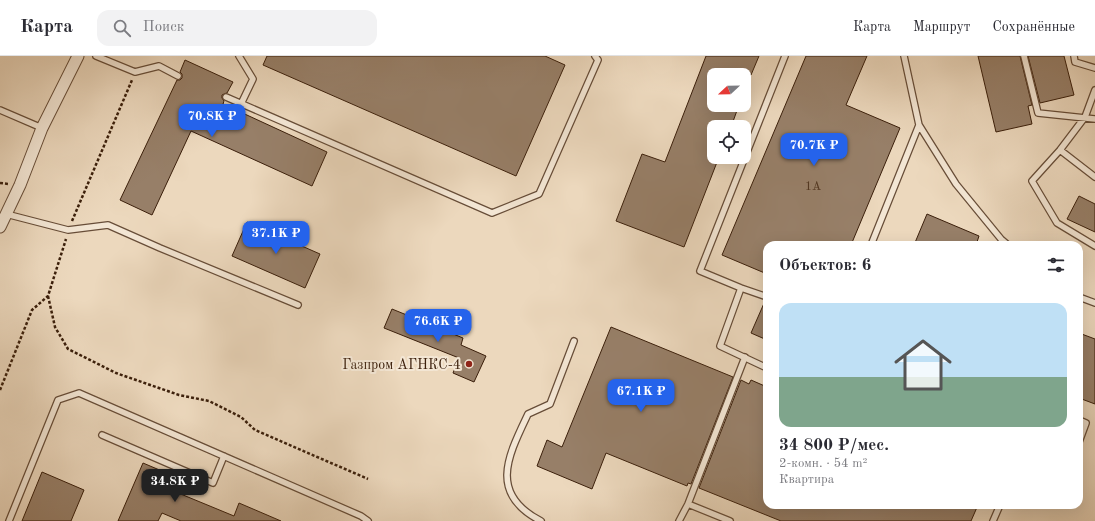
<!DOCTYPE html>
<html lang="ru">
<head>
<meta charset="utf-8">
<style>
	:root { --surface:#fff; --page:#f2f2f3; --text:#2b2b33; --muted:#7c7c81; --line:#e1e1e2; --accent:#2563eb }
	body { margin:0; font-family:"Old Standard TT",serif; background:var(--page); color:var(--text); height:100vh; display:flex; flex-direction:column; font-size:15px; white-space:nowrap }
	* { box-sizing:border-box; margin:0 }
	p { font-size:13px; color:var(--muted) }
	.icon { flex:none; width:22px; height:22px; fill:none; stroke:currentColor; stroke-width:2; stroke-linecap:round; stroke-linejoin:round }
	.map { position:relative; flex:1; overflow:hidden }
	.side { position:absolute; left:763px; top:185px; width:320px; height:268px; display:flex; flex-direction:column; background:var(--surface); border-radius:12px; box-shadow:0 4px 16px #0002 }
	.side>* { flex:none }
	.needle { width:26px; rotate:248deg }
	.buttons { position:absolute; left:707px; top:12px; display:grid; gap:8px }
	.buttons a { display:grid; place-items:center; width:44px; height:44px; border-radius:8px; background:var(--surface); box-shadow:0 4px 16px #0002; font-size:20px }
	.price { position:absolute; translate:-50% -34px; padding:0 9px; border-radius:8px; background:var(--accent); color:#fff; font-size:13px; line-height:26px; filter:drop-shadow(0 1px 2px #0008) }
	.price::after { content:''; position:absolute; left:50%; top:24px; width:12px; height:9px; margin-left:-6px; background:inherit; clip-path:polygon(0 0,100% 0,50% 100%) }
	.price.on { background:#222; color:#fff }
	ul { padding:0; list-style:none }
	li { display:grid; align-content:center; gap:8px; height:212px; padding:0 16px }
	li span { display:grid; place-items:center; height:124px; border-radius:12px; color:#555 }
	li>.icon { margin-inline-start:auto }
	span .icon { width:72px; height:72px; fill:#fffc; stroke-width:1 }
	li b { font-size:17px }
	h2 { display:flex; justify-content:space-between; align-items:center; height:48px; padding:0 16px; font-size:17px }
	header { display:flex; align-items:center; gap:24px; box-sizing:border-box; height:56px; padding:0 20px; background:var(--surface); border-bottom:1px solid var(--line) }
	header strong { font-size:19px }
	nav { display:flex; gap:22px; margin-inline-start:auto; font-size:14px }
	.search { width:280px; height:36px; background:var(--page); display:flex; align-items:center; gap:10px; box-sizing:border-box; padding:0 14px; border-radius:12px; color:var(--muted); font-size:15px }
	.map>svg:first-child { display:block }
	.building { fill:#977f68; stroke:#3b1f0b }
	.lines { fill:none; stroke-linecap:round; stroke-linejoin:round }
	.service-casing { stroke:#674d38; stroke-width:8 }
	.minor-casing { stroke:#674d38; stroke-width:13 }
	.path { stroke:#3b1f0b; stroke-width:2.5; stroke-dasharray:3 2; stroke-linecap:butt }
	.service { stroke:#f3e6d4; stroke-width:5.5 }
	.minor { stroke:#f3e6d4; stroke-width:11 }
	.poi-dot { fill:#8f2418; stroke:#f3e6d4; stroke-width:1.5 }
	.labels { text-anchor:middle; stroke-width:4; stroke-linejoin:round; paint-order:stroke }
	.number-label { font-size:12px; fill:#523722 }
	.poi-label { font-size:14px; fill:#3b1f0b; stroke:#f3e6d4; text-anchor:end }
</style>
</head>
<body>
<header>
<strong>Карта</strong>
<div class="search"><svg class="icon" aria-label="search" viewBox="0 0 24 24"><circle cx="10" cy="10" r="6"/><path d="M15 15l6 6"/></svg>Поиск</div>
<nav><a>Карта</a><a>Маршрут</a><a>Сохранённые</a></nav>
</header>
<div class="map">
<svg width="1095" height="465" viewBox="0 0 1095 465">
	<rect width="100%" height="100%" fill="#ecd8bd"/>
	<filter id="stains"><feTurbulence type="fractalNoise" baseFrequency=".005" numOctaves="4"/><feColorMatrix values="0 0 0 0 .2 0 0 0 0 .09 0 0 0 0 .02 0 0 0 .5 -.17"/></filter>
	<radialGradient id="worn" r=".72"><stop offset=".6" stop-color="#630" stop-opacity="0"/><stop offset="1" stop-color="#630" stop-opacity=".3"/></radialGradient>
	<!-- building -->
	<path class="building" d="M267 0H545L565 9 516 120 263 9Z
		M706 0H759L751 19H714V49H739L731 71H714V101H719L684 191 616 165 642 98 665 106Z
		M806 0H867L846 49 900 72 851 189H767V218L722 199Z
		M978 0H1020L1032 49 1028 50 1032 68 996 76Z
		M1028 0H1064L1074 39 1040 47Z
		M185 4 233 26 227 37 222 39V42L224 45 223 48 327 96 312 130 191 75 152 159 120 144 177 24H180L182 22V18L180 16Z
		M1079 140 1095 148V176L1067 163Z
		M927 158 979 180 976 189H914Z
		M247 166 320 198 305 232 232 200Z
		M765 245H767V284L751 277Z
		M392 253 463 282 461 289 486 300 474 326 453 317 459 302 384 272Z
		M611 271 733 321 691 428 688 427 687 430 606 397 592 433 537 410 547 384 562 391Z
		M1079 277 1095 283V348L1079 342Z
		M741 324 749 328 751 324 767 331V449H978L971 465H781L699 432Z
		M143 407 176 421 171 434 234 460 239 447 281 465H181L162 457 158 465H118Z
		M42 416 84 434 71 465H22Z"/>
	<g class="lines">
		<!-- service casing -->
		<g class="service-casing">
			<path id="service" d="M96 0 135 16 159 10 178 20
				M239 0 253 23 241 48
				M904 0 919 69 956 128 1001 183 1008 189
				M1024 0 1038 57 1095 63
				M1074 0 1075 6 1095 12
				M1095 34 1085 61 1060 94 1032 125 1057 167 1095 190
				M226 41 492 157 539 138 598 4 595 0
				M0 54 42 72
				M1060 94 1095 121
				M6 158 68 174 108 169 160 192 298 249
				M871 189 919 69
				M741 232 720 290 767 312
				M767 241 741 232 700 215 785 0
				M1079 241 1095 247
				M1079 364 1086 367 1079 386
				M102 379 213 427 224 400
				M688 448 730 465
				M9 465 58 344 79 337 361 460 368 465
				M541 465C488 438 508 400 528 358L550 348 574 285
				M679 465 688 448 745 301
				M993 465 1000 449"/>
		</g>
		<!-- minor casing -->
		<g class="minor-casing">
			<path id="minor" d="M0 171 20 129 42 72 78 0"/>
		</g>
		<!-- path -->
		<path class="path" d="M0 127 9 128
			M72 165 132 24
			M48 240 55 271 68 293 116 317 179 339 209 345 241 361 255 374 368 423
			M0 334 32 254 48 240 66 183"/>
		<!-- service -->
		<use href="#service" class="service"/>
		<!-- minor -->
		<use href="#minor" class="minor"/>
	</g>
	<!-- markers -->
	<circle class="poi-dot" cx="469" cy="308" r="4"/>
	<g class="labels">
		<!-- number labels -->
		<g class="number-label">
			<text x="813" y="134">1А</text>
		</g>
		<!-- poi labels -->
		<g class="poi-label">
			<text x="461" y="313">Газпром АГНКС-4</text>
		</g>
	</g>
	<rect width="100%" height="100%" filter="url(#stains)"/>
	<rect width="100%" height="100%" fill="url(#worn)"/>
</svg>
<div class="buttons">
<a><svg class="needle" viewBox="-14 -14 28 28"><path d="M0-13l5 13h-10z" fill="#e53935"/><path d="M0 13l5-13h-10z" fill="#7c7c81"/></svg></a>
<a><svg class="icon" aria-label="locate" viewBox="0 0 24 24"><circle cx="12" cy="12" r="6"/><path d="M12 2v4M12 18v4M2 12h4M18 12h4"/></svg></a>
</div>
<b class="price" style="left:212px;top:82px">70.8K ₽</b>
<b class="price" style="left:814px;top:111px">70.7K ₽</b>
<b class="price" style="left:276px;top:199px">37.1K ₽</b>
<b class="price" style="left:438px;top:287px">76.6K ₽</b>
<b class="price" style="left:641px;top:357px">67.1K ₽</b>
<b class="price on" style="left:175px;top:447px">34.8K ₽</b>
<section class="side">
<h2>Объектов: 6<svg class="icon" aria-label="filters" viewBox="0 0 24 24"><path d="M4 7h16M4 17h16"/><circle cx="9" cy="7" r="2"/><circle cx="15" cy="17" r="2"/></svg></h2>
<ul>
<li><span style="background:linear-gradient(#bfe0f5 60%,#7fa58c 0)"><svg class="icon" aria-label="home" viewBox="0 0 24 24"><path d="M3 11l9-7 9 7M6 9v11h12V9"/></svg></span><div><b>34 800 ₽/мес.</b><p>2-комн. · 54 m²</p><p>Квартира</p></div></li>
</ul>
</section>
</div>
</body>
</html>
